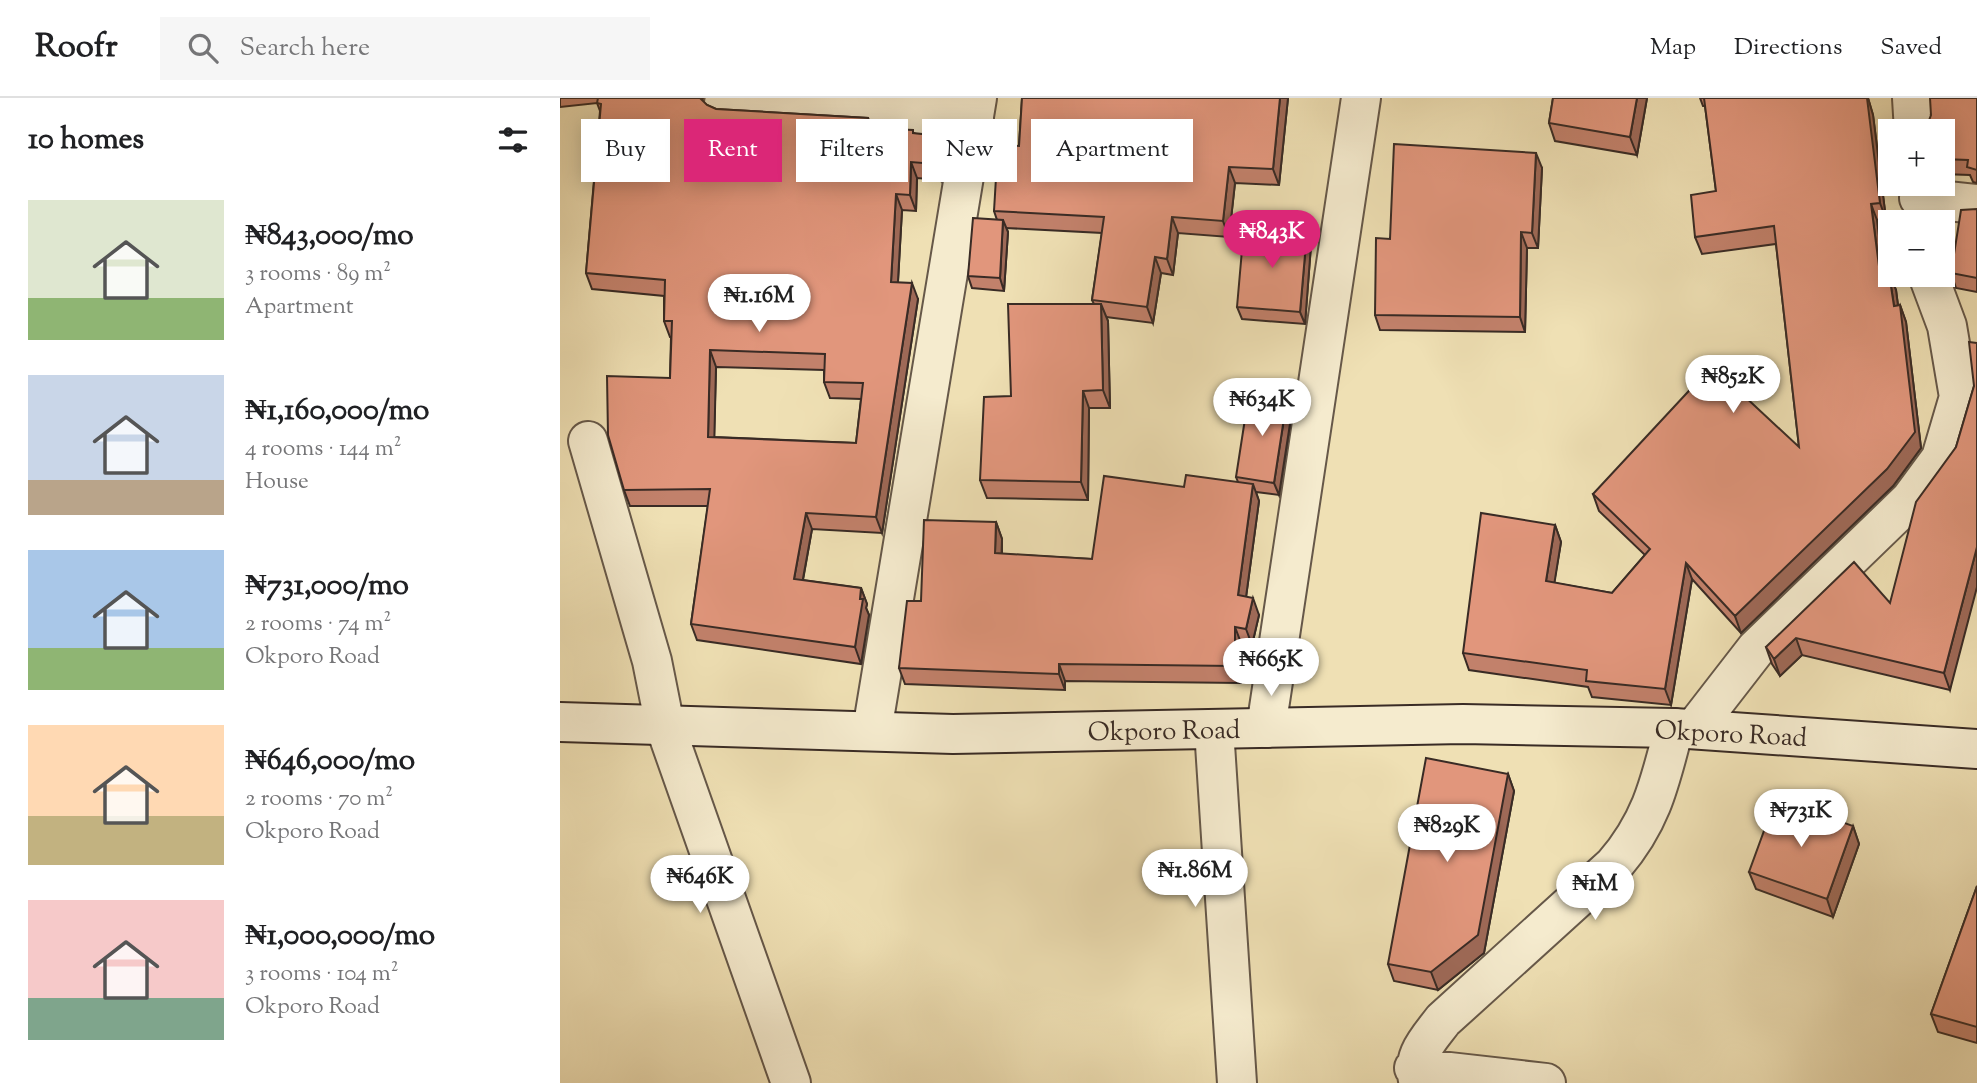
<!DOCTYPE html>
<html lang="en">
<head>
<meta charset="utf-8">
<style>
	:root { --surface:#fff; --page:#f6f6f6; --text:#202124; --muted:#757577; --line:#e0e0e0; --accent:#db2777 }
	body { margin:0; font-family:"Sorts Mill Goudy",serif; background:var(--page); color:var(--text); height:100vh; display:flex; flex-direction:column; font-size:26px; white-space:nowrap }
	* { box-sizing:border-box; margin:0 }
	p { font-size:23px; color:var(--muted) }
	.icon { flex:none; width:38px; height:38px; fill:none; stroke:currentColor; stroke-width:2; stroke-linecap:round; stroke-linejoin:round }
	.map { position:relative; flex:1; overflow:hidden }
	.panel { display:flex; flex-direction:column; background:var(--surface); width:560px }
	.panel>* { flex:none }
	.top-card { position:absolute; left:21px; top:21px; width:665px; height:63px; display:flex; gap:14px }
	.buttons { position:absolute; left:1318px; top:21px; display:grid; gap:14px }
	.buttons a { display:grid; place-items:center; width:77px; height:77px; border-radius:0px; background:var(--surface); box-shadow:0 4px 18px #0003; font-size:35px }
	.price { position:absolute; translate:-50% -60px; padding:0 16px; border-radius:24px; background:#fff; color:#222; font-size:23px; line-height:46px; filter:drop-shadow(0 2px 4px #0008) }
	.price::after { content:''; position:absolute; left:50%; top:42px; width:21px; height:16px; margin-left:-10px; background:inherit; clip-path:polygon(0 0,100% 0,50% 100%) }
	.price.on { background:var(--accent); color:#fff }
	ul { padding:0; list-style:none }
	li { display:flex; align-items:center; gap:21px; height:175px; padding:0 28px }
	li span { display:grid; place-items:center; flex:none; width:196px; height:140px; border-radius:0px; color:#555 }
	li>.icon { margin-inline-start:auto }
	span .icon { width:84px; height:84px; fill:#fffc; stroke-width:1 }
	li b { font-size:30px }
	h2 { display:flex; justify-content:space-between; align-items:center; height:84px; padding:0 28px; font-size:30px }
	.chip { padding:0 24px; border-radius:0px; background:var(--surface); box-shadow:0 4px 18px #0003; font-size:24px; line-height:63px }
	.chip.on { background:var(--accent); color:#fff }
	header { display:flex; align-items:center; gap:42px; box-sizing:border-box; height:98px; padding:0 35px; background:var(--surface); border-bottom:2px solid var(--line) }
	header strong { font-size:33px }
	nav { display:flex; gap:38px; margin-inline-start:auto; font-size:24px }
	.search { width:490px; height:63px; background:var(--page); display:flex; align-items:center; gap:18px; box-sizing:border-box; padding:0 24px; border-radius:0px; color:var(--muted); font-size:26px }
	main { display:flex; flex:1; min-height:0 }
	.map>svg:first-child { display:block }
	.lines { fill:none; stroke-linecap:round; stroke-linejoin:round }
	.street-casing { stroke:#665849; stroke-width:42 }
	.secondary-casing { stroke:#392b25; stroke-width:42 }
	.street { stroke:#f5ebce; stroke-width:38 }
	.secondary { stroke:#f5ebce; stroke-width:38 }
	.wall { fill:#c2816b; stroke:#392b25; stroke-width:2; fill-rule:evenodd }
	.shaded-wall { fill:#9e6957; stroke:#392b25; stroke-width:2 }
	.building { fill:#e1967c; stroke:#392b25; stroke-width:2; fill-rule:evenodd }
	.labels { text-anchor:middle; stroke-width:5; stroke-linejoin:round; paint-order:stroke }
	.street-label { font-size:26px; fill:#392b25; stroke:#f5ebce }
</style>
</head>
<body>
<header>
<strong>Roofr</strong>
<div class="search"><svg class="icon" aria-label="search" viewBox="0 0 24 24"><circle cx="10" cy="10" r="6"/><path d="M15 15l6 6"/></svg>Search here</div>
<nav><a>Map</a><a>Directions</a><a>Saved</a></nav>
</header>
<main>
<section class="panel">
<h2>10 homes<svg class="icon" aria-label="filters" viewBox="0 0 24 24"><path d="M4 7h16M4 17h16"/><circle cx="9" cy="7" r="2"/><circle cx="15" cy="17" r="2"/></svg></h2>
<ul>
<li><span style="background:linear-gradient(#dfe7d0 70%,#8fb573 0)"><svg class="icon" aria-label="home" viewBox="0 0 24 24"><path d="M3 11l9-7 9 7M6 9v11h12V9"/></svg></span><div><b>₦843,000/mo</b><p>3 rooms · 89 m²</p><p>Apartment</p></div></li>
<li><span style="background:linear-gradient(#c9d6e8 75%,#b9a48a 0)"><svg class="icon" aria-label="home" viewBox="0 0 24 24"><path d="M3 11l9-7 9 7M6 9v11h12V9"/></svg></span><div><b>₦1,160,000/mo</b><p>4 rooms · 144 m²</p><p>House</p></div></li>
<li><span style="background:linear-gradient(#a9c7e8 70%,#8fb573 0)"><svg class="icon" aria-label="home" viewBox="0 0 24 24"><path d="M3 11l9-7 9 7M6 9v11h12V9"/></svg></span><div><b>₦731,000/mo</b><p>2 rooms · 74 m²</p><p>Okporo Road</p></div></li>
<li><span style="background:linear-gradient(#ffd9b3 65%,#c2b280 0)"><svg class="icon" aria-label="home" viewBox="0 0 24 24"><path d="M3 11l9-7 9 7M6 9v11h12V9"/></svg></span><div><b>₦646,000/mo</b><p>2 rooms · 70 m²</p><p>Okporo Road</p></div></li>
<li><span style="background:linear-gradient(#f6c9c9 70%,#7fa58c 0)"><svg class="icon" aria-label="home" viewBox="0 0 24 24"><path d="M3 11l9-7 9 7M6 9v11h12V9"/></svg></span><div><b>₦1,000,000/mo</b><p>3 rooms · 104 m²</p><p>Okporo Road</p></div></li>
</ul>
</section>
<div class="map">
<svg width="1417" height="985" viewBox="0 0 1417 985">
	<rect width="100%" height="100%" fill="#efe0b4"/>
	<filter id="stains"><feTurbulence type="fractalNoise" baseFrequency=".00286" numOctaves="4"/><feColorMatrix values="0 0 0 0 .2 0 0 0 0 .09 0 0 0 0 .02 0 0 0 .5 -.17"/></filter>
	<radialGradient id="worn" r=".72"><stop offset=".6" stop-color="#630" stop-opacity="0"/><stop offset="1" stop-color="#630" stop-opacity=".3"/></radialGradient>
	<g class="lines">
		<!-- street casing -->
		<g class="street-casing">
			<path id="street" d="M1352 0 1354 33
				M164 5 414 20
				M1359 100 1417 106
				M28 343 92 563 105 628 231 985
				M706 630 801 0
				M654 631 677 985
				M1134 631 1196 551 1350 402 1381 360 1399 299 1387 228 1368 177
				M312 633 417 0
				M854 970 986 985
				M859 985C850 959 868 942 883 922L1054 767C1092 723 1100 684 1114 630"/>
		</g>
		<!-- secondary casing -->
		<g class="secondary-casing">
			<path id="secondary" d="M0 624 393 636 903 626 1114 630 1417 651"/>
		</g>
		<!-- street -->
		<use href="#street" class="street"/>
		<!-- secondary -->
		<use href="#secondary" class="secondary"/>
	</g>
	<!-- wall -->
	<path class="wall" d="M0 0H143L142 3 147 7 156 11 308 20 312 31 354 35 386 54 381 82 357 80 356 113 342 112 338 184 358 201 322 435 252 431 243 482 301 490 307 506 306 510 309 517 301 566 137 542 131 526 148 408H70L64 392 110 280 111 239H110L104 223V198L32 191 26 175 40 13 37 5 0 9ZM156 269 264 272V284L270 300 301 301 296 345 154 339Z
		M462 0H728L719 87 675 85 669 139 618 135 613 177 601 175 593 225 546 219 548 223 550 310H529L528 402 427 400 420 382 451 298 534 206 532 202 542 135 446 130 448 134 444 193 412 190 408 178 437 122 434 113 459 48Z
		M993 0H1087L1077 57 995 43 989 25Z
		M1140 0H1308L1313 17 1326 121 1317 122 1324 176 1329 175 1336 192 1338 207H1340L1346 224 1361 350 1333 388 1181 535 1132 481 1111 607 1032 599 1028 589 909 572 903 555 995 427 1001 444 994 485 1052 495 1085 457 1039 413 1033 396 1239 349 1216 146 1142 156 1135 139 1156 93 1145 8H1143Z
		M1417 0V85L1413 84 1410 77 1382 76V33L1371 17Z
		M982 70 978 150H967L965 234 820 232 815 217 830 141Z
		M1417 111V194L1396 190 1391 175Z
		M747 134 751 147 745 226 682 221 677 209Z
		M1414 288 1390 592 1242 557 1220 578 1212 566 1206 549 1330 505 1396 349Z
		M727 301 732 313 719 397 696 394 699 403 686 499 699 517 692 547 681 545V585L505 583V592L345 586 339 570 361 503 436 424 442 441V456L532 461 624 389 678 384 676 379Z
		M948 676 954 693 924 855 878 892 834 883 828 866Z
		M1293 728 1299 746 1273 819 1196 791 1189 774Z
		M1417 788V945L1378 934 1371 916Z"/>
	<!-- shaded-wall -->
	<path class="shaded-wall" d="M720 0H728L719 87 713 71Z
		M1077 0H1087L1077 57 1070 39Z
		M1303 0H1308L1313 17 1326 121 1320 105Z
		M308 20 314 36 307 30Z
		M380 38 386 54 381 82 375 66Z
		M976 55 982 70 978 150 972 135Z
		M351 64 357 80 356 113 350 97Z
		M669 69 675 85 669 139 663 123Z
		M336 96 342 112 337 200 331 184Z
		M1311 106 1317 122 1326 193 1320 176Z
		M612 119 618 135 613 177 607 161Z
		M443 122 448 134 444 193 440 180Z
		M747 134 751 147 745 226 740 214Z
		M961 134 967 150 965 234 960 219Z
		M595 159 601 175 593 225 587 209Z
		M1329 175 1336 192 1340 224 1334 208Z
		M352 185 358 201 322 435 316 419Z
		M541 206 548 223 550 310 543 292Z
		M1340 207 1346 224 1361 350 1333 388 1181 535 1175 518Z
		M150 252 156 269 154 355 148 339Z
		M523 293 529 310 528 402 521 384Z
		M727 301 732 313 719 397 714 385Z
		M693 386 699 403 684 514 678 497Z
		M246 415 252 431 240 497 234 481Z
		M436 424 442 441 441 472 435 455Z
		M995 427 1001 444 992 500 986 483Z
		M1417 449V489L1390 592 1384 575Z
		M1126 465 1132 481 1111 607 1105 591Z
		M301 490 307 506 306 510 309 517 301 566 295 549Z
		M693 500 699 517 692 547 686 531Z
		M675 529 681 545V585L675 568Z
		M1236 540 1242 557 1220 578 1214 561Z
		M499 566 505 583V592L499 576Z
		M948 676 954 693 924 855 878 892 871 874Z
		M1293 728 1299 746 1273 819 1267 801Z"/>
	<!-- building -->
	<path class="building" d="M38 0H140L147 7 156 11 308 20 307 30 353 32V35L380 38 375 66 351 64 350 97 336 96 331 184 352 185 316 419 246 415 234 481 301 490 300 501H303L295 549 131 526 150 391 64 392 48 337 47 278 110 280 112 223H104L105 182 26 175 41 6 37 5ZM150 252 265 256 264 284 303 285 296 345 148 339Z
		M462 0H720L713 71 669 69 663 123 612 119 607 161 595 159 587 209 532 202 544 119 434 113 438 46 459 48Z
		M993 0H1077L1070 39 989 25Z
		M1144 0H1307L1320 105 1311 106 1320 176 1329 175 1334 208 1340 207 1355 334 1327 371 1175 518 1126 465 1105 591 1026 583 1027 572 903 555 921 415 995 427 986 483 1052 495 1090 451 1033 396 1152 268 1239 349 1214 128 1135 139 1131 97 1156 93Z
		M1370 0H1417V72L1407 69 1408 62 1382 61V33H1365L1371 17Z
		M834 46 976 55 972 135 961 134 960 219 815 217 816 140 830 141Z
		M1417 111V180L1391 175 1401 112Z
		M413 120 443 122 440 180 408 178Z
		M684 129 747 134 740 214 677 209Z
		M448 206H541L543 292 523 293 521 384 420 382 424 299 451 298Z
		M1409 244 1417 245V449L1384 575 1236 540 1214 561 1206 549 1294 464 1330 505 1356 404 1396 349 1414 288Z
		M689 295 727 301 714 385 676 379Z
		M626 377 693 386 678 497 693 500 686 531 675 529V568L499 566V576L339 570 347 503H361L364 422 436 424 435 455 532 461 544 378 624 389Z
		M866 660 948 676 918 837 871 874 828 866Z
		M1216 700 1293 728 1267 801 1189 774Z
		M1417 788V929L1371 916Z"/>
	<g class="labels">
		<!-- street labels -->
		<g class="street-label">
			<text transform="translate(604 632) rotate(-1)" y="9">Okporo Road</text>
			<text transform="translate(1171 635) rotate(3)" y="9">Okporo Road</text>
		</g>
	</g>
	<rect width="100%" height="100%" filter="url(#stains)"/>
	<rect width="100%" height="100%" fill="url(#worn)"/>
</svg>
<div class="buttons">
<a>+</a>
<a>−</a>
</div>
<b class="price on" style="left:712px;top:172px">₦843K</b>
<b class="price" style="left:199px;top:236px">₦1.16M</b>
<b class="price" style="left:1173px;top:317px">₦852K</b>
<b class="price" style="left:702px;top:340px">₦634K</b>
<b class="price" style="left:711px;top:600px">₦665K</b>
<b class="price" style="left:1241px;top:751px">₦731K</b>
<b class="price" style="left:887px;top:766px">₦829K</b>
<b class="price" style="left:635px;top:811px">₦1.86M</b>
<b class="price" style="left:140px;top:817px">₦646K</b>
<b class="price" style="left:1035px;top:824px">₦1M</b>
<div class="top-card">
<a class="chip">Buy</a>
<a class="chip on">Rent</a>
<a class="chip">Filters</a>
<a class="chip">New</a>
<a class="chip">Apartment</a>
</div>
</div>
</main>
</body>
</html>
